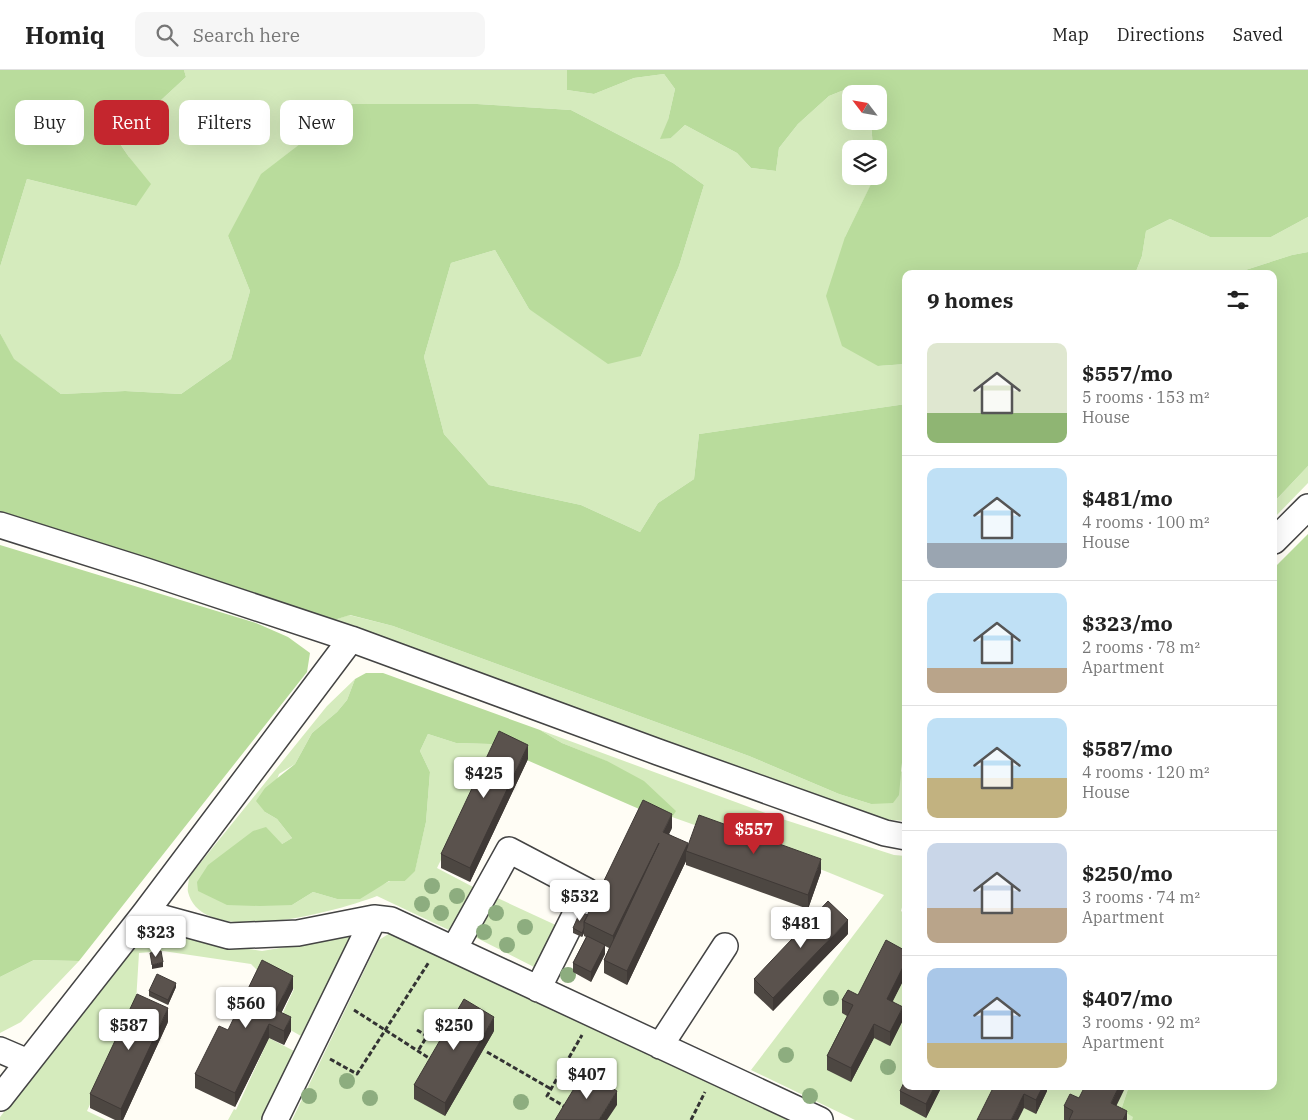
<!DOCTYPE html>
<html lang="en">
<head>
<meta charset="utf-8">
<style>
	:root { --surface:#fff; --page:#f6f6f6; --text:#222; --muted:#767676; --line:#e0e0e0; --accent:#c4262e }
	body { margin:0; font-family:"IBM Plex Serif",serif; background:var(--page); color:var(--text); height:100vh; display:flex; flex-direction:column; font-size:19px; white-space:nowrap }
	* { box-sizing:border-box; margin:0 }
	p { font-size:16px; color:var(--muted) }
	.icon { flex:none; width:28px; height:28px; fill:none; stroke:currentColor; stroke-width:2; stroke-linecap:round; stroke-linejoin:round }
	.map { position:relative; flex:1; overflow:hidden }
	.panel { position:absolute; left:902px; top:200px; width:375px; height:820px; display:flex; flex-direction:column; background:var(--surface); border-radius:10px; box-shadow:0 5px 20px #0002 }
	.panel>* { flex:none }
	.hud { position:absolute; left:15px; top:30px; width:475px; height:45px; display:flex; gap:10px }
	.needle { width:32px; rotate:301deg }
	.controls { position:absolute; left:842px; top:15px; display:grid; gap:10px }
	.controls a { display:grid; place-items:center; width:45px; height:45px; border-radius:10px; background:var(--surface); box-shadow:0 5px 20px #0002; font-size:25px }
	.price { position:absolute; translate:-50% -42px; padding:0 11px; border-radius:5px; background:#fff; color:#222; font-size:16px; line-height:32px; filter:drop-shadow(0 1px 2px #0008) }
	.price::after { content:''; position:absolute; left:50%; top:30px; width:15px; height:11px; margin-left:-8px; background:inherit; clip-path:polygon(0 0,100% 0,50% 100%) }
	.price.active { background:var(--accent); color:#fff }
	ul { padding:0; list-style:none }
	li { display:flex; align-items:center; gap:15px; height:125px; padding:0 25px }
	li+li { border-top:1px solid var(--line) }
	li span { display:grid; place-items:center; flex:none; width:140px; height:100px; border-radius:10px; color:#555 }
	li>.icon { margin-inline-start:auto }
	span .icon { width:60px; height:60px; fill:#fffc; stroke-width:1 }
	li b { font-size:21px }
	h2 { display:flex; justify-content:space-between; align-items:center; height:60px; padding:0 25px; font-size:21px }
	.chip { padding:0 18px; border-radius:10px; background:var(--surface); box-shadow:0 5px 20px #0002; font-size:18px; line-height:45px }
	.chip.active { background:var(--accent); color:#fff }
	header { display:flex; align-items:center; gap:30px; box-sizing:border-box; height:70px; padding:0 25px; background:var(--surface); border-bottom:1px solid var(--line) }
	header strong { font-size:24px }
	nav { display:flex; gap:28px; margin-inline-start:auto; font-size:18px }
	.search { width:350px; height:45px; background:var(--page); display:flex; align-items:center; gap:12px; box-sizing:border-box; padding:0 18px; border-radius:10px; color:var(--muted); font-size:19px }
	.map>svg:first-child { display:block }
	.green { fill:#d5ebbd }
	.forest { fill:#b9dc9c }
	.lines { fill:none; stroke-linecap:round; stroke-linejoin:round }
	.minor-casing { stroke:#444; stroke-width:28 }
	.path { stroke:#333; stroke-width:3; stroke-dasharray:5 2.5; stroke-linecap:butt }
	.minor { stroke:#fff; stroke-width:25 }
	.tree { fill:#8dad7f }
	.wall { fill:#4d4742 }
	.shaded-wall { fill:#3f3936 }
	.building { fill:#5a524d; stroke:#3f3936 }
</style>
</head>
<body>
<header>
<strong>Homiq</strong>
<div class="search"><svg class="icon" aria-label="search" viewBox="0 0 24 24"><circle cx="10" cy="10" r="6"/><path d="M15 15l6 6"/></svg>Search here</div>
<nav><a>Map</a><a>Directions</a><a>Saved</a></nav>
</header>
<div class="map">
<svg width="1308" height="1050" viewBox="0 0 1308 1050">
	<rect width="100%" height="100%" fill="#fffdf5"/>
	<!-- green -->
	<path class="green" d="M184 0H567V20L594 24 634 8 664 4 675 19 668 50 671 68 685 55 737 83 751 98 776 101 779 78 798 54 829 26 849 18 860 24H851V51H871L873 79H851V106H873V111L845 167 878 296 906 294V334L699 364 694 409 658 433 640 462 581 435 489 415 444 364 424 287 451 193 495 180 529 239 641 286 679 196 704 115 673 93 571 40 477 34 228 166 250 221 231 289 181 324 125 321 61 324 13 289 0 263V197L27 109 136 136 129 87 116 68 123 50 159 32 186 7Z
		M1308 147V182L1292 185 1233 204H1135L1142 186 1146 161 1170 149 1210 167H1271Z
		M1308 396V413L1274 448V432Z
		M349 545 393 556 749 686 839 724 871 734 902 701 903 682 906 676V751L865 748 331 551Z
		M355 609 347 630 337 642 312 663 295 694 279 704 265 742 277 749 292 768 282 774 227 835H292L313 822 337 829 375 818 390 811H405L415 800 426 752 430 702 420 681 428 664 456 673 490 674 496 677 437 798 475 818 451 861 377 826C341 840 202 880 188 822 187 818 189 812 189 807L327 636Z
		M540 660 779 748 894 785 906 786V822L901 841 906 845V1016H1129L1121 1040 1134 1047 1132 1050H855L751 1000 884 825 825 801 672 747 675 741 606 691 562 673Z
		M491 825 560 857 538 899 469 864Z
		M150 859H172L208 873 262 881 351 866 301 966 278 953 294 919 259 902 251 894 163 881 139 883 136 932 87 1041 106 1050H0V1047L141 865Z
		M390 863 788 1050H292L379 870Z
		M34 890 79 891 21 952 0 963V907Z
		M269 968 294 981 262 1050H228L234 1039 236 1040Z"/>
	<!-- forest -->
	<path class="forest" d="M0 0H184L186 7 159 32 124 50 116 68 129 87 151 114 136 136 27 109 0 197Z
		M567 0H1308V147L1271 167H1210L1170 149 1146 161 1142 186 1135 204H906V294L878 296 842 276 826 226 845 167 872 112 873 106H879V79H873L871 51H879V24H860L849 18 829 26 798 54 779 78 776 101 751 98 737 83 685 55 671 68 660 69 668 50 675 19 664 4 634 8 594 24 567 20Z
		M352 34H477L571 40 673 93 704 115 679 196 641 286 608 294 529 239 495 180 451 193 424 287 444 364 489 415 581 435 640 462 658 433 694 409 699 364 906 334V676L903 682 899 725 893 733 871 734 839 724 749 686 393 556 350 545 331 551 0 445V263L14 289 61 324 125 321 181 324 231 289 250 221 228 166 261 104Z
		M1308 182V396L1274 432V204H1233L1292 185Z
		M1308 464V1050H1132L1133 1047 1121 1040 1129 1016H1274V498Z
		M0 475 256 553 288 567 310 583 307 602 79 891 34 890 0 907Z
		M366 603H383L540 660 562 673 607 691 644 711 676 741 669 752 490 674 456 673 428 664 420 681 430 702 426 752 415 801 405 811H389L360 829H337L313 822 292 835 260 836 227 835 198 821 197 812 208 795 253 761 266 757 282 774 292 768 277 749 265 742 256 731 265 718 295 694 312 663 337 642 347 630 355 609Z"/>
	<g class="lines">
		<!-- minor casing -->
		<g class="minor-casing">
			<path id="minor" d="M0 455 146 501 351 569
				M1274 471 1308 437
				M145 843 229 866 298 863 374 848 391 850 820 1050
				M454 879 509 780 587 821 538 919
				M660 976 725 876
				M0 980 28 992
				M0 1028 145 843 351 569 658 682 885 763 906 767
				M275 1050 374 848"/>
		</g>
		<!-- path -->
		<path class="path" d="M354 940 432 990
			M417 960 427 966 418 981
			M487 982 551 1019
			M330 989 357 1004 429 892
			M567 1038 547 1026 582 965
			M691 1050 705 1022"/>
		<!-- minor -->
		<use href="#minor" class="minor"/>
	</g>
	<!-- trees -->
	<g class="tree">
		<circle cx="432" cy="816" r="8"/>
		<circle cx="457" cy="826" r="8"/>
		<circle cx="422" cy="834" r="8"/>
		<circle cx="441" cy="843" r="8"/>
		<circle cx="496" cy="843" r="8"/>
		<circle cx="525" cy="857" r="8"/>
		<circle cx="484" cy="862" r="8"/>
		<circle cx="507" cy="875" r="8"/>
		<circle cx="568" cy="905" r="8"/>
		<circle cx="831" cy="928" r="8"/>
		<circle cx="786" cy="985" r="8"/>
		<circle cx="888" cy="997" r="8"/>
		<circle cx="347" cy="1011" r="8"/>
		<circle cx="309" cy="1026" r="8"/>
		<circle cx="810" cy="1026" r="8"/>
		<circle cx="370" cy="1028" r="8"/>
		<circle cx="521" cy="1032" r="8"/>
	</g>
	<!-- wall -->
	<path class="wall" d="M528 689 470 812 441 798V784Z
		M672 758 669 764 688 776 821 802 808 839 686 795V791L627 915 604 903V890L609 878 605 876V884L591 912 573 902V893L586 867 584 866V863L582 867 573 863V858L588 845Z
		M848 864 773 941 754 923V909Z
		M906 881V905L893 931 903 950 890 976 874 968 851 1012 827 1000V986L847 946 842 943V930L858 925Z
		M176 917 168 935 149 926V921Z
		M293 919 281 943 291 961 284 975 269 968 235 1037 195 1018V1004L228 960Z
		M168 952 123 1050H115L90 1038V1024Z
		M494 961 445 1046 414 1029V1015Z
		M942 1016 926 1048 900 1034V1021Z
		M989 1016H1047V1021L1036 1044 1024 1038Z
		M1064 1036H1116L1127 1050H1064Z"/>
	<!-- shaded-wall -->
	<path class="shaded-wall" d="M528 675V689L470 812V798Z
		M672 744V758L663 776V762Z
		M659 773 613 880V866Z
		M688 773V782L686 781V791L627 915V901Z
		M821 789V802L808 839V825Z
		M848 850V864L773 941V928Z
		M584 858V863L582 867V863Z
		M605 875V884L591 912V902Z
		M906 891V905L887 942V929Z
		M163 892V897L152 899V895Z
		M293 906V919L276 954V940Z
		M176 913V917L168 935V930Z
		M903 937V950L890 976V962Z
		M168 938V952L123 1050H121V1039Z
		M291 947V961L284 975V961Z
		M494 947V961L445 1046V1033Z
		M269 954V968L235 1037V1023Z
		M874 954V968L851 1012V998Z
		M935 1016H942L926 1048V1034Z
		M1043 1016H1047V1021L1036 1044V1030Z
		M1119 1016H1126L1111 1047V1033Z
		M617 1021V1035L607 1050H599Z
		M1024 1024V1038L1018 1050H1011Z
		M1127 1041V1050H1123Z"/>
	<!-- building -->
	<path class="building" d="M499 661 528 675 470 798 441 784Z
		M643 730 672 744 663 762 688 773 627 901 604 890 659 773 613 866 584 852Z
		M699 745 821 789 808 825 686 781Z
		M828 831 848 850 773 928 754 909Z
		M580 842 588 845 584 852V858L582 863 573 858Z
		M587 866 605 875 591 902 573 893Z
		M886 870 906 881V891L887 929 903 937 890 962 874 954 851 998 827 986 853 935 842 930 848 920 858 925Z
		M161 881 163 892 152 895 150 883Z
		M262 890 293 906 276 940 291 947 284 961 269 954 235 1023 195 1004 219 956 228 960Z
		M157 904 176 913 168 930 149 921Z
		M137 924 168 938 121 1039 90 1024Z
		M464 929 494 947 445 1033 414 1015Z
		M584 1002 617 1021 599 1050H555Z
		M906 1008V1016H935L926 1034 900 1021Z
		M994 1016H1043L1036 1030 1024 1024 1011 1050H977Z
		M1085 1016H1119L1111 1033 1127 1041 1123 1050H1069L1073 1041 1064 1036 1070 1024 1079 1028Z"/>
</svg>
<div class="controls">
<a><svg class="needle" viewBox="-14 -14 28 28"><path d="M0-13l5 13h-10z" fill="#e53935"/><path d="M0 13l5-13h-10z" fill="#767676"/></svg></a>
<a><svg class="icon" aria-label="layers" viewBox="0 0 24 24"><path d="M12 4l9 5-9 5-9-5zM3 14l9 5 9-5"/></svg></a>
</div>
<b class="price" style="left:484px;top:729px">$425</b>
<b class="price active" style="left:754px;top:785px">$557</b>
<b class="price" style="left:580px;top:852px">$532</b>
<b class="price" style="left:801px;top:879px">$481</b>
<b class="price" style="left:156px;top:888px">$323</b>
<b class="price" style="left:246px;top:959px">$560</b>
<b class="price" style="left:129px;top:981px">$587</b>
<b class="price" style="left:454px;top:981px">$250</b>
<b class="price" style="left:587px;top:1030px">$407</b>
<div class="hud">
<a class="chip">Buy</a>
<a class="chip active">Rent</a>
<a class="chip">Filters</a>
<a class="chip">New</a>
</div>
<section class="panel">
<h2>9 homes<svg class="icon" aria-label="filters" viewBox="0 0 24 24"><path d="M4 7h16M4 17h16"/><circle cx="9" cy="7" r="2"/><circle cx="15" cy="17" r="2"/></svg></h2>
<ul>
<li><span style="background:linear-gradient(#dfe7d0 70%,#8fb573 0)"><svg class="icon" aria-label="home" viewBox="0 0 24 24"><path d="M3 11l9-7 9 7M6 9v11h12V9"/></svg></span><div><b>$557/mo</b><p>5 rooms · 153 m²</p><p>House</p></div></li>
<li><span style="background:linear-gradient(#bfe0f5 75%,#9aa5b1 0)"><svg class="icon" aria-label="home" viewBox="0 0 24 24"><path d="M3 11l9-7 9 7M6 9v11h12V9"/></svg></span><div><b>$481/mo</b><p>4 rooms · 100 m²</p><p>House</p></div></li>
<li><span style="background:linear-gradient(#bfe0f5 75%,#b9a48a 0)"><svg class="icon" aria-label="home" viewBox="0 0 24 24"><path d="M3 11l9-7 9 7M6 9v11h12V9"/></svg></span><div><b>$323/mo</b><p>2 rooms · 78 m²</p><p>Apartment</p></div></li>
<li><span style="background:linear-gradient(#bfe0f5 60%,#c2b280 0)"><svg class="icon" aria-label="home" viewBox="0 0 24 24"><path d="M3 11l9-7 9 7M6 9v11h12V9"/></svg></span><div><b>$587/mo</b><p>4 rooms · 120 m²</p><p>House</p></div></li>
<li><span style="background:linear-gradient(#c9d6e8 65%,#b9a48a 0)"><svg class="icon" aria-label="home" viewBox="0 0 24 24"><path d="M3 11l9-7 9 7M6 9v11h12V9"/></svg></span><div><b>$250/mo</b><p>3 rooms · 74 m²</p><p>Apartment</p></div></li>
<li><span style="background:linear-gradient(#a9c7e8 75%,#c2b280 0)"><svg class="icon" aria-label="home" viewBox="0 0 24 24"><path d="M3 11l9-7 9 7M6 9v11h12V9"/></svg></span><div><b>$407/mo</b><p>3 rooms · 92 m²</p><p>Apartment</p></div></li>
</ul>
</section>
</div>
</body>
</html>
